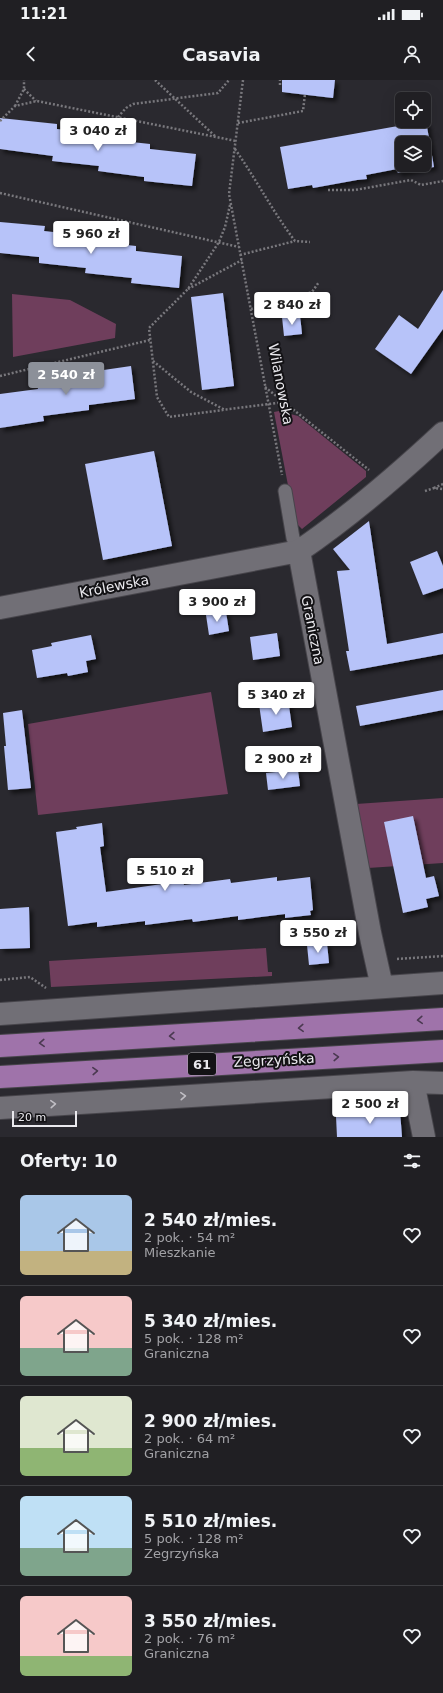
<!DOCTYPE html>
<html lang="pl">
<head>
<meta charset="utf-8">
<style>
	:root { --surface:#201f23; --page:#28272b; --text:#f1f3f6; --muted:#a2a2a6; --line:#3d3d41; --accent:#8c9099 }
	body { margin:0; font-family:"DejaVu Sans",sans-serif; background:var(--page); color:var(--text); height:100vh; display:flex; flex-direction:column; font-size:15px; white-space:nowrap }
	* { box-sizing:border-box; margin:0 }
	p { font-size:13px; color:var(--muted) }
	.icon { flex:none; width:22px; height:22px; fill:none; stroke:currentColor; stroke-width:2; stroke-linecap:round; stroke-linejoin:round }
	.map { position:relative; height:1057px; overflow:hidden }
	.panel { display:flex; flex-direction:column; background:var(--surface); flex:1 }
	.panel>* { flex:none }
	.controls { position:absolute; left:395px; top:12px; display:grid; gap:8px }
	.controls a { display:grid; place-items:center; width:36px; height:36px; border-radius:6px; background:var(--surface); box-shadow:0 4px 16px #0002,0 0 0 1px var(--line); font-size:20px }
	.scale { position:absolute; left:12px; bottom:10px; width:65px; box-sizing:border-box; padding-left:4px; border:2px solid #eae9ee; border-top:0; font-size:11px; line-height:14px; white-space:nowrap; color:#eae9ee; -webkit-text-stroke:3px #131215; paint-order:stroke }
	.price { position:absolute; translate:-50% -34px; padding:0 9px; border-radius:4px; background:#fff; color:#222; font-size:13px; line-height:26px; filter:drop-shadow(0 1px 2px #0008) }
	.price::after { content:''; position:absolute; left:50%; top:24px; width:12px; height:9px; margin-left:-6px; background:inherit; clip-path:polygon(0 0,100% 0,50% 100%) }
	.price.current { background:var(--accent); color:#fff }
	ul { padding:0; list-style:none }
	li { display:flex; align-items:center; gap:12px; height:100px; padding:0 20px }
	li+li { border-top:1px solid var(--line) }
	li span { display:grid; place-items:center; flex:none; width:112px; height:80px; border-radius:6px; color:#555 }
	li>.icon { margin-inline-start:auto }
	span .icon { width:48px; height:48px; fill:#fffc; stroke-width:1 }
	li b { font-size:17px }
	h2 { display:flex; justify-content:space-between; align-items:center; height:48px; padding:0 20px; font-size:17px }
	.status { display:flex; justify-content:space-between; align-items:center; height:28px; padding:0 20px; background:var(--surface); direction:ltr }
	.status svg { height:11px; fill:currentColor }
	header { display:flex; justify-content:space-between; align-items:center; height:52px; padding:0 20px; background:var(--surface); font-size:18px; font-weight:800 }
	.map>svg:first-child { display:block }
	.green { fill:#6f3e5c }
	.building { fill:#b7c3f9; fill-rule:evenodd; filter:url(#shadow) }
	.lines { fill:none; stroke-linecap:round; stroke-linejoin:round }
	.service-casing { stroke:#47454b; stroke-width:15 }
	.minor-casing { stroke:#47454b; stroke-width:24 }
	.primary-casing { stroke:#47454b; stroke-width:24 }
	.path { stroke:#79787d; stroke-width:2.5; stroke-dasharray:2 2; stroke-linecap:butt }
	.service { stroke:#716f76; stroke-width:13 }
	.minor { stroke:#716f76; stroke-width:22 }
	.primary { stroke:#9f73aa; stroke-width:22 }
	.oneway { stroke:#4b3951 }
	.oneway2 { stroke:#c0bec4 }
	.labels { text-anchor:middle; stroke-width:4; stroke-linejoin:round; paint-order:stroke }
	.shield { fill:#131215; stroke:#aaa8ad; stroke-width:1 }
	.shield-label { font-size:13px; font-weight:bold; fill:#eae9ee }
	.street-label { font-size:14px; fill:#eae9ee; stroke:#131215 }
</style>
</head>
<body>
<div class="status"><b>11:21</b><svg viewBox="0 0 49 12"><path d="M0 12V9h3v3zM5 12V6h3v6zM10 12V3h3v9zM15 12V0h3v12zM26 1h20v11H26zM47 4h2v5h-2z"/></svg></div>
<header><svg class="icon" aria-label="back" viewBox="0 0 24 24"><path d="M15 5l-7 7 7 7"/></svg>Casavia<svg class="icon" aria-label="person" viewBox="0 0 24 24"><circle cx="12" cy="8" r="4"/><path d="M4 21q1-7 8-7t8 7"/></svg></header>
<div class="map">
<svg width="443" height="1057" viewBox="0 0 443 1057">
	<defs>
		<filter id="shadow"><feDropShadow dx="3.5" dy="3.5" stdDeviation="2" flood-color="#0009"/></filter>
	</defs>
	<rect width="100%" height="100%" fill="#2a292f"/>
	<!-- green -->
	<path class="green" d="M12 214 70 220 116 244 115 258 13 277Z
		M279 331 298 336 366 391V397L302 449 295 442 274 332Z
		M211 612 228 714 38 735 28 644Z
		M443 718V783L368 788 356 724Z
		M266 868 268 892H272V896L51 907 49 881Z"/>
	<!-- building -->
	<path class="building" d="M282 0H335L333 18 282 12Z
		M0 38 57 44V49L104 54V59L150 64V69L196 74 192 106 144 101V97L98 91 99 86 52 81 53 76 0 69Z
		M426 41 434 87 398 93 397 89 366 95 367 99 357 100 313 108 312 105 288 109 280 67ZM402 63H424V85H402Z
		M0 142 45 146 44 151 90 156V161L136 166V171L182 176 179 208 131 203 132 198 85 193 86 188 39 183V177L0 173Z
		M443 210V249L411 294 375 269 399 235 418 249Z
		M223 213 234 306 202 310 191 217Z
		M300 235 302 254 284 256 282 237Z
		M131 286 135 319 89 325V330L43 336 44 341 0 348V314L38 309 37 304 83 298V293Z
		M154 371 172 466 103 480 85 384Z
		M369 441 387 564 443 553V574L350 591 346 571H349L337 491 350 490 333 469Z
		M437 471 443 486V508L423 515 410 482Z
		M226 532 229 551 209 555 206 535Z
		M277 553 280 576 253 580 250 557Z
		M91 555 96 579 86 581 88 592 68 596 67 593 37 598 32 570 52 566 51 563Z
		M443 610V630L360 646 356 626Z
		M288 619 292 647 263 652 259 624Z
		M22 630 31 708 8 710 4 666H6L3 633Z
		M298 690 300 706 268 710 266 693Z
		M413 736 426 798 434 796 439 816 426 819 428 827 403 833 384 742Z
		M102 743 104 766 100 767 106 812 183 801 184 805 230 799 231 803 277 797V801L310 797 313 830 310 831 311 835 285 838V834L238 840V836L193 842 192 839 145 845V841L97 847V842L68 846 56 752 77 749 76 747Z
		M29 827 30 868 0 869V829Z
		M327 863 329 883 309 885 307 865Z
		M400 1031 402 1057H337L336 1036Z"/>
	<g class="lines">
		<!-- service casing -->
		<g class="service-casing">
			<path id="service" d="M285 411 293 458 299 471"/>
		</g>
		<!-- minor casing -->
		<g class="minor-casing">
			<path id="minor" d="M299 471 370 853 382 907
				M0 528 299 471C349 437 399 394 443 353
				M0 934 443 903
				M413 1002 424 1057
				M0 1028 413 1002 443 1003"/>
		</g>
		<!-- primary casing -->
		<g class="primary-casing">
			<path id="primary" d="M0 966 443 939
				M0 997 443 971"/>
		</g>
		<!-- path -->
		<path class="path" d="M155 0 216 57
			M243 0 229 114 282 395
			M280 5V0
			M24 9 36 21
			M15 26 24 9V0
			M118 37 126 28 133 24 218 13 229 0
			M0 41 15 26 37 21 236 61
			M238 43 303 31 305 14
			M235 69C256 99 273 132 295 161L310 162
			M328 110H355L411 100 421 105 443 101
			M0 113 239 167
			M230 125 225 147 219 162 188 209 149 248 157 317 169 337 284 322
			M240 175 295 161
			M188 209 242 180
			M251 229 312 212 319 202
			M153 281 191 312 225 330
			M0 296 150 260
			M265 307 369 390
			M443 404 434 408 443 409
			M425 411 434 408
			M397 879 443 876
			M0 900 30 897 46 908"/>
		<!-- service -->
		<use href="#service" class="service"/>
		<!-- minor -->
		<use href="#minor" class="minor"/>
		<!-- primary -->
		<use href="#primary" class="primary"/>
	</g>
	<!-- one-way arrows -->
	<defs><path id="oneway-chevron" d="M-2-3.5L2.5 0L-2 3.5" fill="none" stroke-width="1.6" stroke-linecap="round" stroke-linejoin="round"/></defs>
	<g class="oneway">
		<use href="#oneway-chevron" transform="translate(420 940) rotate(176)"/>
		<use href="#oneway-chevron" transform="translate(301 948) rotate(177)"/>
		<use href="#oneway-chevron" transform="translate(172 956) rotate(177)"/>
		<use href="#oneway-chevron" transform="translate(42 963) rotate(177)"/>
		<use href="#oneway-chevron" transform="translate(336 977) rotate(-3)"/>
		<use href="#oneway-chevron" transform="translate(95 991) rotate(-3)"/>
	</g>
	<g class="oneway2">
		<use href="#oneway-chevron" transform="translate(183 1016) rotate(-4)"/>
		<use href="#oneway-chevron" transform="translate(53 1024) rotate(-4)"/>
	</g>
	<g class="labels">
		<!-- shield labels -->
		<rect class="shield" x="188" y="973" width="28" height="22" rx="3"/>
		<g class="shield-label">
			<text x="202" y="989">61</text>
		</g>
		<!-- street labels -->
		<g class="street-label">
			<text transform="translate(281 304) rotate(79)" y="5">Wilanowska</text>
			<text transform="translate(114 506) rotate(-11)" y="5">Królewska</text>
			<text transform="translate(313 550) rotate(79)" y="5">Graniczna</text>
			<text transform="translate(274 980) rotate(-3)" y="5">Zegrzyńska</text>
		</g>
	</g>
</svg>
<div class="controls">
<a><svg class="icon" aria-label="locate" viewBox="0 0 24 24"><circle cx="12" cy="12" r="6"/><path d="M12 2v4M12 18v4M2 12h4M18 12h4"/></svg></a>
<a><svg class="icon" aria-label="layers" viewBox="0 0 24 24"><path d="M12 4l9 5-9 5-9-5zM3 14l9 5 9-5"/></svg></a>
</div>
<div class="scale">20 m</div>
<b class="price" style="left:98px;top:72px">3 040 zł</b>
<b class="price" style="left:91px;top:175px">5 960 zł</b>
<b class="price" style="left:292px;top:246px">2 840 zł</b>
<b class="price current" style="left:66px;top:316px">2 540 zł</b>
<b class="price" style="left:217px;top:543px">3 900 zł</b>
<b class="price" style="left:276px;top:636px">5 340 zł</b>
<b class="price" style="left:283px;top:700px">2 900 zł</b>
<b class="price" style="left:165px;top:812px">5 510 zł</b>
<b class="price" style="left:318px;top:874px">3 550 zł</b>
<b class="price" style="left:370px;top:1045px">2 500 zł</b>
</div>
<section class="panel">
<h2>Oferty: 10<svg class="icon" aria-label="filters" viewBox="0 0 24 24"><path d="M4 7h16M4 17h16"/><circle cx="9" cy="7" r="2"/><circle cx="15" cy="17" r="2"/></svg></h2>
<ul>
<li><span style="background:linear-gradient(#a9c7e8 70%,#c2b280 0)"><svg class="icon" aria-label="home" viewBox="0 0 24 24"><path d="M3 11l9-7 9 7M6 9v11h12V9"/></svg></span><div><b>2 540 zł/mies.</b><p>2 pok. · 54 m²</p><p>Mieszkanie</p></div><svg class="icon" aria-label="heart" viewBox="0 0 24 24"><path d="M12 20l-8-8c-3-5 5-10 8-4 3-6 11-1 8 4z"/></svg></li>
<li><span style="background:linear-gradient(#f6c9c9 65%,#7fa58c 0)"><svg class="icon" aria-label="home" viewBox="0 0 24 24"><path d="M3 11l9-7 9 7M6 9v11h12V9"/></svg></span><div><b>5 340 zł/mies.</b><p>5 pok. · 128 m²</p><p>Graniczna</p></div><svg class="icon" aria-label="heart" viewBox="0 0 24 24"><path d="M12 20l-8-8c-3-5 5-10 8-4 3-6 11-1 8 4z"/></svg></li>
<li><span style="background:linear-gradient(#dfe7d0 65%,#8fb573 0)"><svg class="icon" aria-label="home" viewBox="0 0 24 24"><path d="M3 11l9-7 9 7M6 9v11h12V9"/></svg></span><div><b>2 900 zł/mies.</b><p>2 pok. · 64 m²</p><p>Graniczna</p></div><svg class="icon" aria-label="heart" viewBox="0 0 24 24"><path d="M12 20l-8-8c-3-5 5-10 8-4 3-6 11-1 8 4z"/></svg></li>
<li><span style="background:linear-gradient(#bfe0f5 65%,#7fa58c 0)"><svg class="icon" aria-label="home" viewBox="0 0 24 24"><path d="M3 11l9-7 9 7M6 9v11h12V9"/></svg></span><div><b>5 510 zł/mies.</b><p>5 pok. · 128 m²</p><p>Zegrzyńska</p></div><svg class="icon" aria-label="heart" viewBox="0 0 24 24"><path d="M12 20l-8-8c-3-5 5-10 8-4 3-6 11-1 8 4z"/></svg></li>
<li><span style="background:linear-gradient(#f6c9c9 75%,#8fb573 0)"><svg class="icon" aria-label="home" viewBox="0 0 24 24"><path d="M3 11l9-7 9 7M6 9v11h12V9"/></svg></span><div><b>3 550 zł/mies.</b><p>2 pok. · 76 m²</p><p>Graniczna</p></div><svg class="icon" aria-label="heart" viewBox="0 0 24 24"><path d="M12 20l-8-8c-3-5 5-10 8-4 3-6 11-1 8 4z"/></svg></li>
</ul>
</section>
</body>
</html>
